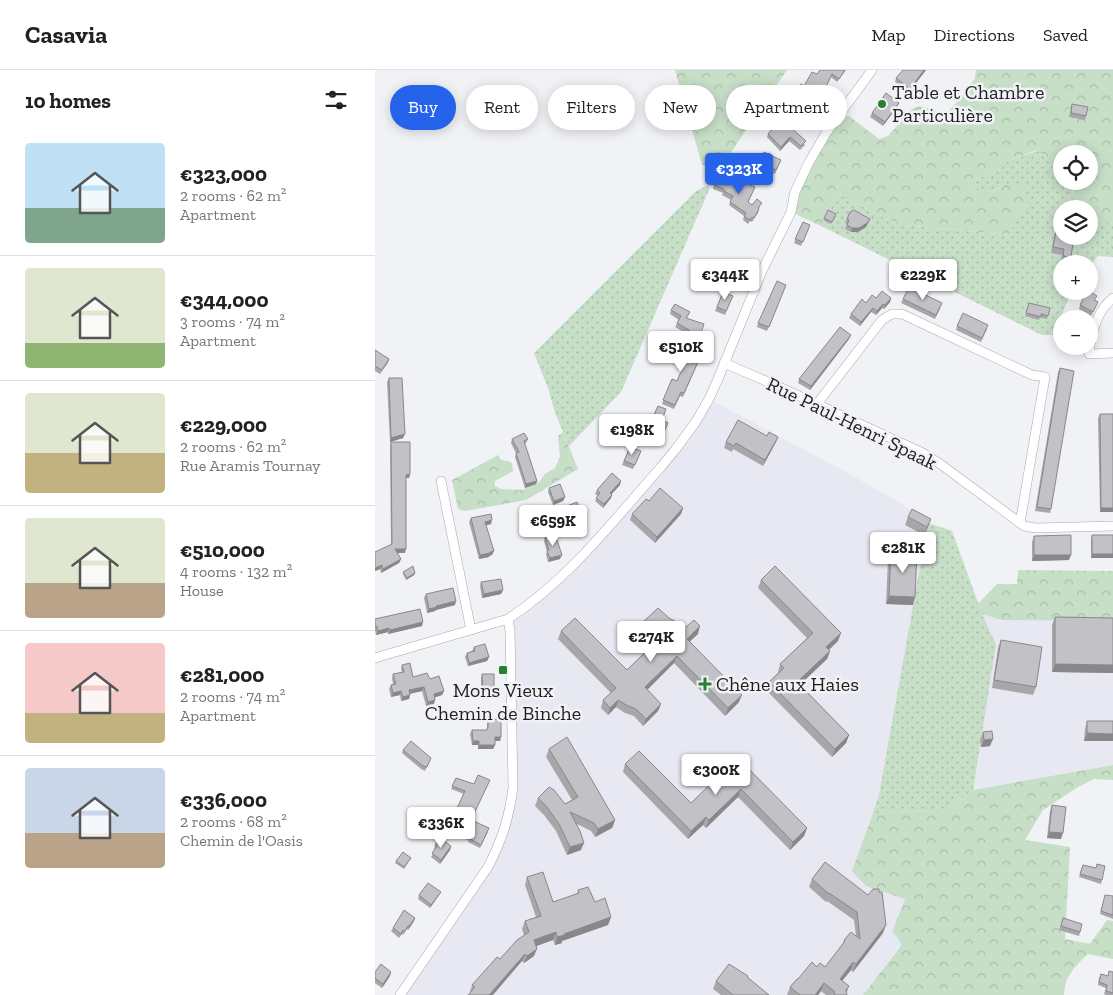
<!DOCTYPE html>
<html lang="en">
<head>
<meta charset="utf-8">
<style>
	:root { --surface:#fff; --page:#f6f6f6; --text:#222; --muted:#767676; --line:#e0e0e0; --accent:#2563eb }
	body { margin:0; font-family:"Zilla Slab",serif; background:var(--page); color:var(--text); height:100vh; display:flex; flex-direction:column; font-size:19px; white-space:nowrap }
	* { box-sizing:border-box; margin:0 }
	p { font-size:16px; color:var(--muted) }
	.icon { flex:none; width:28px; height:28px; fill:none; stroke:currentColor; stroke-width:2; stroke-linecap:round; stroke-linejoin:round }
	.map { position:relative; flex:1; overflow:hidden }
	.panel { display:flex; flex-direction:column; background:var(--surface); width:375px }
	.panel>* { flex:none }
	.top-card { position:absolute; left:15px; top:15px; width:475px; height:45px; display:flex; gap:10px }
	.tools { position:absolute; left:678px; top:75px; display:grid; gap:10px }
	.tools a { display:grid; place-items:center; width:45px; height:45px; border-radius:50%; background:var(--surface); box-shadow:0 2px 12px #0003; font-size:25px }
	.price { position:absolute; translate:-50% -42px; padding:0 11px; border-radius:5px; background:#fff; color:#222; font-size:16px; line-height:32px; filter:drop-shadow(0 1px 2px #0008) }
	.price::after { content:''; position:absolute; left:50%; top:30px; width:15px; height:11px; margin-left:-8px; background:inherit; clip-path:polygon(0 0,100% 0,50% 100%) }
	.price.active { background:var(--accent); color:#fff }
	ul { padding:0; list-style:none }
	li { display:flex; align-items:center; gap:15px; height:125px; padding:0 25px }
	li+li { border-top:1px solid var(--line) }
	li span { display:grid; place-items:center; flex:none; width:140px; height:100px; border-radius:5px; color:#555 }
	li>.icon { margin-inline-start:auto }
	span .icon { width:60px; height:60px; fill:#fffc; stroke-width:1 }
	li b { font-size:21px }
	h2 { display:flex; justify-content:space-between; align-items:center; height:60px; padding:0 25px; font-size:21px }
	.chip { padding:0 18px; border-radius:22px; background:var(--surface); box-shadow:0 2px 12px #0003; font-size:18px; line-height:45px }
	.chip.active { background:var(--accent); color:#fff }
	header { display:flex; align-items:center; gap:30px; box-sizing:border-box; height:70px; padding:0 25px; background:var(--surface); border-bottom:1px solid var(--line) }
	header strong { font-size:24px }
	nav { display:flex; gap:28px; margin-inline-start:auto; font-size:18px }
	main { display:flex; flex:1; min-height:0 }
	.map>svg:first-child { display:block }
	.built { fill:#e8e8f3 }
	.grass { fill:url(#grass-dots) }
	.forest { fill:url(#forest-crowns) }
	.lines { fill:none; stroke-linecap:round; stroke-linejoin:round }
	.minor-casing { stroke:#a7a8ab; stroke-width:10 }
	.minor { stroke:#fff; stroke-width:9 }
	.wall { fill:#a7a7aa }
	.shaded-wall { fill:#88888b }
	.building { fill:#c2c2c6; stroke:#88888b }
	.poi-dot { fill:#268131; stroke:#f1f2f5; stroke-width:2 }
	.labels { text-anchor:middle; stroke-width:5; stroke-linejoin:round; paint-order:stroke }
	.poi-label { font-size:20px; fill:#1f1f21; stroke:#f1f2f5; text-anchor:start }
	.street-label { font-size:20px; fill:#1f1f21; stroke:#f1f2f5 }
</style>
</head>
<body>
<header>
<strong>Casavia</strong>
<nav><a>Map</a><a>Directions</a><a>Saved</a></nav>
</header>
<main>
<section class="panel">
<h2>10 homes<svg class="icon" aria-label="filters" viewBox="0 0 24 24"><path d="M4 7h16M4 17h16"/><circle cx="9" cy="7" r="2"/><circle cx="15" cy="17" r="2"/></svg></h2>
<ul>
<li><span style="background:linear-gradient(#bfe0f5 65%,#7fa58c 0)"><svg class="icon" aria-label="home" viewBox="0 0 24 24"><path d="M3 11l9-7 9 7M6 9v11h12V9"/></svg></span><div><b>€323,000</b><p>2 rooms · 62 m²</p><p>Apartment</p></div></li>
<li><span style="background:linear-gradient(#dfe7d0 75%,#8fb573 0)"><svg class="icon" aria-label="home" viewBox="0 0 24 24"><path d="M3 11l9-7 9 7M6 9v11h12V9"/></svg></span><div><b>€344,000</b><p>3 rooms · 74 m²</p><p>Apartment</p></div></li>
<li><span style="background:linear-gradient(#dfe7d0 60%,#c2b280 0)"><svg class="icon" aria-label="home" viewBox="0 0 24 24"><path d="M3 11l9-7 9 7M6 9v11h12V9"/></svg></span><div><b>€229,000</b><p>2 rooms · 62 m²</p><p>Rue Aramis Tournay</p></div></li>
<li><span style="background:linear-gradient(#dfe7d0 65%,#b9a48a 0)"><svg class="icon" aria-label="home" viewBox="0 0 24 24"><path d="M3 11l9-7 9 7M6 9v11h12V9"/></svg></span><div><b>€510,000</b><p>4 rooms · 132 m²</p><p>House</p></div></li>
<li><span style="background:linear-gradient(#f6c9c9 70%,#c2b280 0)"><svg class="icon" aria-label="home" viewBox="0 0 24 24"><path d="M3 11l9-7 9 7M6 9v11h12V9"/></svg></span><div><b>€281,000</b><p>2 rooms · 74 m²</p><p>Apartment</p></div></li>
<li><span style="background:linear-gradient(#c9d6e8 65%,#b9a48a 0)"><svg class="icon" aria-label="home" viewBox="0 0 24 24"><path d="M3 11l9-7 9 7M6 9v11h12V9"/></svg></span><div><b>€336,000</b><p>2 rooms · 68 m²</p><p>Chemin de l'Oasis</p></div></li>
</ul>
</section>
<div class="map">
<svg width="738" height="925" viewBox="0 0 738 925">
	<defs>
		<pattern id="grass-dots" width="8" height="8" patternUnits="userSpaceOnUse" patternTransform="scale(1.25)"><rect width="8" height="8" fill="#c7dec7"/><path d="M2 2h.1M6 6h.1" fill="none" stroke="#aabeab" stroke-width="1.8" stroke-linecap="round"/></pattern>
		<pattern id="forest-crowns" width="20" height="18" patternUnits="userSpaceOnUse" patternTransform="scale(1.25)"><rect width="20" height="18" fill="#c7dec7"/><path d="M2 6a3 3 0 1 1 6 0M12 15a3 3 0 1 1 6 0" fill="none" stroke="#aabeab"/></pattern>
	</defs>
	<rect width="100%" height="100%" fill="#f1f2f5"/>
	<!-- built -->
	<path class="built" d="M334 329 471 402 524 432 553 453 577 461 607 544 626 550 738 551V695L598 720 568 742 532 741 491 816 530 829 517 862 523 868 526 874 488 925H25L97 821 134 742 133 549 172 520 286 397Z"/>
	<!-- grass -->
	<path class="grass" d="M667 79 686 95V111H699L695 139H686V166H714V146L738 154V187L723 186 714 197V194H686V221H697L678 265H667L446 156 461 123 510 148 528 155 634 165 642 147 653 135 631 114 617 122 593 115 595 110 610 106 624 100 630 92Z
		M333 115 334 120 246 322 194 376 180 343 173 318 159 283 321 121Z
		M553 453 577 461 607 544 621 575 598 720 568 742 532 741 505 743 497 746 504 725Z"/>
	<!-- forest -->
	<path class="forest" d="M300 0H412L346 97 327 95Z
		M601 0H738V154L714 146V139H695L699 111H714V84H686V97L662 80 630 92 624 100 610 106 595 110 593 115 617 122 631 114 650 113 653 135 642 147 634 165 528 155 510 148 461 123 446 156 416 142 420 122 465 44 474 46 504 69 513 66 537 39C549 33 558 41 569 46L585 29 600 8Z
		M188 362 203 399 151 430 90 441 83 439 77 410 123 385 126 390 133 391 137 393 138 401 120 411V416L126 419 147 420 164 412 170 404 180 398 185 387 183 366Z
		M643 500 738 501V551L626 550 607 544 603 534 622 514H642Z
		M738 695V710L719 709 703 717 668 740 650 770 695 777 690 869 715 874 732 850 738 851V889L713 884C699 897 690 906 689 925H488L525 877 526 874 523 868 517 862 530 829 491 816 477 801 497 746 505 743 532 741 568 742 598 720Z"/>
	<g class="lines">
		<!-- minor casing -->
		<g class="minor-casing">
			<path id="minor" d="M738 228C721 241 716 264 714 284L738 283
				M349 293 398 314 546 382 564 393 649 456 661 458 738 456
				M442 334 507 250 517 244H527L657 305 670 307 645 453
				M66 411 96 560
				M0 588 133 549C194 509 238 451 286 397L300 380 320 353 334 329 343 309 387 201 416 142 420 122 433 94 451 63 497 0
				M25 925 113 797C127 770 134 748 138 718L135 561 133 549"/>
		</g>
		<!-- minor -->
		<use href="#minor" class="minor"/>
	</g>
	<!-- wall -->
	<path class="wall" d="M471 0 462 12 456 7 439 42 437 41 434 46 424 40 429 29 421 25 423 22 442 4Z
		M551 0 534 22 520 12 521 8Z
		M524 33 522 37 508 56 495 47 497 43Z
		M697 34 711 46 710 50 694 47Z
		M395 48 416 58 430 75 425 80 414 71 405 81 392 67 393 64 398 57 394 52Z
		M406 90 400 104 392 100 389 107 379 103 380 99Z
		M336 91 347 97 342 105 332 100Z
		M339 115H371L380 117 373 132 377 135 385 136 384 139 383 143 377 152 375 151 373 154 368 150 369 146 354 135 356 130 347 125 348 123 338 119Z
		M461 146 456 154 448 150 449 148Z
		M472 149H495L491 157 483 162H476L470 159 472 154 470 153Z
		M428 152 435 155 426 176 419 173Z
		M682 157 696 187 693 193 686 192 687 185 676 183 680 162Z
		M345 201 349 203 361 204 354 220 344 216V214L340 212Z
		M411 215 392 261 382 257 383 253Z
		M348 222 358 226 350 245 340 241Z
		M501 228H516L515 232 509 239 507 238 501 245 496 242 485 256 474 248 476 244 491 233Z
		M528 229 566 237 560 249 526 233Z
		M720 230 723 232 716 246 704 239 705 235Z
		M654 233 675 238 672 249 665 247 664 250 650 246Z
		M296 240 315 242 312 248 324 269 323 273 311 269 312 264 300 257 304 250 295 244Z
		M582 256 612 259 606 272 581 260Z
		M476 265 474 269 435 320 423 313 424 309Z
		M292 271 321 291 322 295 308 327 305 326 299 339 287 334 297 309 302 311 310 292 287 282Z
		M0 280 14 289 13 293 5 304 0 301Z
		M685 298 676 439 675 443 660 441 683 302Z
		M14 308 28 368 15 372 12 312Z
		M283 336 287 350 293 353 284 372 270 366Z
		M725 344 738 442H725L723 348Z
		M392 366 403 367 401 372 388 396 358 379 357 382 349 378 351 372Z
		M137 369H153L151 373 149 374 162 411 161 414 150 418 140 387 141 383 136 373Z
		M16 372 35 404 34 408H31L30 483H22L26 489 24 493 6 503 5 499 0 501 16 474 15 376Z
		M255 377 266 381 258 399 247 395Z
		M245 415 236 424V428L228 438 220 431 223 426 220 424 222 420Z
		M174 418 190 427 188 431 178 435 173 422Z
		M274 431 308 438 306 444 280 473 255 450 257 444Z
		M187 438 209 452 202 455 201 452 191 456 186 442Z
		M533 447 553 457 549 465 530 455Z
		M96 448 116 454 111 455 117 485 114 486V487L104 489 94 452Z
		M717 465H738L716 488V469Z
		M659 466 694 490 657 491V472Z
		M170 468 185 489 173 492 171 484 172 482 169 471Z
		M516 480 538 535 511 534 513 488Z
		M28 502 40 503 39 505 31 510 28 504Z
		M386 510 463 571 454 580 455 581 452 589 425 615 474 665 471 673 457 687 391 620 394 612 403 603V602L405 594 432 568 383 518Z
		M106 512 128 520 126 524 107 528 105 516Z
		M51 524 80 535 61 540 60 541 52 543 49 528Z
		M680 547 738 548V603L677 602V555Z
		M294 548 323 564 315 571 364 632 350 646 299 593 272 620 286 634 283 641 268 656 259 646 250 643 241 637 233 645 226 638 228 630 236 623 183 569 186 561 252 600 279 574 265 560 268 552Z
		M0 549 47 556 13 564V562L1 565 0 560Z
		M626 570 661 617 658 625 617 618 623 578Z
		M99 577 114 587 112 591 93 596 90 587 92 583 97 581Z
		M27 595 38 607 55 609 69 621 67 625 60 627 59 634 51 636 47 621 35 624 34 629 26 631 25 625 16 627 14 619 16 615 18 614 17 608 18 604 27 602 26 599Z
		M107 604 119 621 117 625H106V608Z
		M113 650 126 667 125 671H120V675L118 679H103V675H97L95 664 97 660H112V654Z
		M712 651H738L709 671 710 659Z
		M608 662 615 676 606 677 605 670Z
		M174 679 240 750 237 758 220 767 216 761 202 754 206 780 192 785 181 761 169 745 160 736 163 728 190 734 197 730 171 687Z
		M28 680 56 688 50 701 46 699 27 683Z
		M250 694 316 733 352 705 432 758 429 766 415 780 363 727 331 758 328 755 313 769 248 702Z
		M81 708 99 714 97 750 113 762 105 778 93 772 94 771 73 759 89 724 76 719Z
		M677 735 686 769 672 768 675 741Z
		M60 775 76 776 75 780 65 794 56 787 60 780 59 779Z
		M36 788 29 799 20 793 21 791Z
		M450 792 508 863 478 902 476 900 467 911 474 916 472 922V925H451L446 921 443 925H412L415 917 423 909 442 897H450L467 876 469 870 481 866 479 850 452 831 451 832 434 817 437 809Z
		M722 794 727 810 726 814 704 807 708 795 721 798Z
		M152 807 178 832 202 824 203 820 220 832 236 847 233 855 187 871V873L180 875 178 870 161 876 159 886 149 893 147 891 95 923V922L97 915 125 889 149 865 147 859 150 851 161 847 150 815Z
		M44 825H64L55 838 43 829Z
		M738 826V849L725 844 729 829Z
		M40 848 39 851 33 860 32 859 28 865 27 864 24 868 16 861 18 858Z
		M688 848 705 862 704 866 684 860Z
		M0 902 15 906 7 918 0 913Z
		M738 902V925H731L729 924 731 918 723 915 724 908 726 904 733 906Z
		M372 907 394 925H346L338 919 341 911Z"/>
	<!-- shaded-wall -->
	<path class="shaded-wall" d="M549 0H551L534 22 535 19Z
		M524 33 522 37 508 56 510 52Z
		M415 67 414 71 405 81 406 77Z
		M495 149 491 157 483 162H476L477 158Z
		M516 228 515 232 509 239 510 235Z
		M508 234 507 238 501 245 502 241Z
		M498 238 496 242 485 256 486 252Z
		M476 265 474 269 435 320 436 316Z
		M30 364 28 368 15 372 16 368Z
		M403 367 401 372 388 396 390 390Z
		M35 404 34 408H29L31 405Z
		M162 411 161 414 150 418 151 414Z
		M246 411 245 415 234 427 235 423Z
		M237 425 236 428 228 438 229 434Z
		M190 427 188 431 178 435 179 431Z
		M308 438 306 444 280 473 282 467Z
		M726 438H738V442H725Z
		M203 448 201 452 191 456 192 452Z
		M210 448 209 452 202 455 204 451Z
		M556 449 553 457 549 465 552 457Z
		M117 450 116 454 109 456 110 452Z
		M20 479H31L30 483H19Z
		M119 481 117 485 114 486V487L104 489 105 485Z
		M717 484H738V488H716Z
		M187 485 185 489 173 492 175 488Z
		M659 485H696L694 490 657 491Z
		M26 489 24 493 6 503 8 499Z
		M7 495 5 499 0 501V498Z
		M40 503 39 505 31 510 32 508Z
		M128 520 126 524 107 528 109 524Z
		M514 526 540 527 538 535 511 534Z
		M81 531 80 535 61 540 60 541 52 543 54 539 61 536Z
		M48 552 47 556 13 564 15 560Z
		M325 556 323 564 310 576 312 569Z
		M14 558 13 562 1 565 3 561Z
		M466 563 463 571 448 585 451 577Z
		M455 581 452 589 419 620 422 612Z
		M302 586 299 593 267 625 270 617Z
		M114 587 112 591 93 596 94 593Z
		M680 594 738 595V603L677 602Z
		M49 617 47 621 33 624 34 620Z
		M26 621 25 625 16 627 18 623Z
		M69 621 67 625 58 628 59 624Z
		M108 621H119L117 625H106Z
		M35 625 34 629 26 631 28 627Z
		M367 625 364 632 350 646 353 638Z
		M60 630 59 634 51 636 53 632Z
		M243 630 241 637 233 645 235 638Z
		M286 634 283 641 268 656 271 649Z
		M712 663 738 664V671H709Z
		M474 665 471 673 457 687 460 679Z
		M120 667H126L125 671H119Z
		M618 669 615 676 606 677 609 670Z
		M98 671H104L103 675H97Z
		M104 675H120L118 679H103Z
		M366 719 363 727 331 758 334 750Z
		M331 747 328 755 313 769 316 761Z
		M240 750 237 758 220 767 223 759Z
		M432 758 429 766 415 780 418 772Z
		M674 762 688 763 686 769 672 768Z
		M209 773 206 780 192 785 195 777Z
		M76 776 75 780 65 794 66 790Z
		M66 822 64 825 55 838 56 835Z
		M236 847 233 855 187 871V873L180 875 182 867 189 864Z
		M40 848 39 851 33 860 34 856Z
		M511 855 508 863 478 902 481 894Z
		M181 862 178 870 156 878 159 870Z
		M162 879 159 886 149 893 152 886Z
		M150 884 147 891 118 925H114Z
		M478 892 476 900 462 917 465 909Z
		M16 902 15 906 7 918 8 914Z
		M449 913 446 921 443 925H440Z"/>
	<!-- building -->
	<path class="building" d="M445 0H470L464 9 457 4 441 38 438 37 436 43 425 37 431 26 423 22 426 14 429 16 437 2 442 4Z
		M528 0H549L535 19 521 8Z
		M511 23 524 33 510 52 497 43Z
		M697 34 713 37 711 46 696 43Z
		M401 42 417 55 415 57 431 71 426 76 415 67 406 77 393 64 401 55 395 48Z
		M389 82 406 90 401 100 393 96 390 103 380 99Z
		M336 91 347 97 343 103 332 98Z
		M346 103 371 115V113L380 117 373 132 377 135 382 129 387 133 383 138 384 139 379 148 377 147 375 150 369 146 371 143 355 132 358 126 349 121V119L339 115Z
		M453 140 461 144 457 152 449 148Z
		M479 140 495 149 492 153 484 158H477L472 155 474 150 472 149 475 142Z
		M428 152 435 155 428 172 420 169Z
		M682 157 686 158V166H699L696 187 688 186 689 179 678 177Z
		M353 194 362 197 359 203 361 204 356 216 345 212 346 210 342 208 345 201 349 203Z
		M402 211 411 215 394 257 383 253Z
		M534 217 567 233 561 245 528 229Z
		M507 221 516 228 510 235 508 234 502 241 498 238 486 252 476 244 487 229 491 233 497 225 501 228Z
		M714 221 722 226 719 230 723 232 718 242 705 235 710 225 712 226Z
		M348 222 358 226 351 241 342 237Z
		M654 233 675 238 673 246 666 244V247L651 243Z
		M300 234 315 242 311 248 329 254 324 269 312 265 314 260 302 253 306 246 296 240Z
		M588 243 613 255 607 268 582 256Z
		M465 257 476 265 436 316 424 309Z
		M292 271 324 284 321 291 323 292 309 323 306 322 300 335 288 330 297 309 302 311 312 288 289 278Z
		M0 280 14 289 7 300 0 296Z
		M685 298 699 301 676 439 662 437Z
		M14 308H27L30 364 16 368Z
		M283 336 291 339 287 350 293 353 286 368 271 362Z
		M725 344H738V438H726Z
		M363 350 392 366 394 362 403 367 390 390 361 373 359 376 351 372Z
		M149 363 153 369 149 371 162 411 151 414 141 383 144 382 137 369Z
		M16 372H35V404L31 405V479H20L26 489 8 499 7 495 0 498V482L17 474Z
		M255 377 266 381 260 395 249 391Z
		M237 403 246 411 235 423 237 425 229 434 221 428 225 423 222 420Z
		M185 414 190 427 179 431 174 418Z
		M285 418 308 438 282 467 257 444 271 429 274 431Z
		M202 432 204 437 206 436 210 448 204 451 203 448 192 452 187 438Z
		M537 439 556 449 552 457 533 447Z
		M116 444 117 450 110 452 119 481 115 482V483L105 485 96 448Z
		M180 464 187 485 175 488 172 481 174 480 170 468Z
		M696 465V485H659V466Z
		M717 465H738V484H717Z
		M516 480 542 481 540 527 514 526Z
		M38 496 40 503 32 508 28 502Z
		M400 496 466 563 451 577 455 581 422 612 474 665 460 679 394 612 409 598 405 594 438 563 386 510Z
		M126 509 128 520 109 524 106 512Z
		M78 518 81 531 61 536 62 537 54 539 51 524Z
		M283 538 294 548 311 557 319 550 325 556 312 569 367 625 353 638 302 586 270 617 286 634 271 649 261 639 253 636 243 630 235 638 228 630 241 618 186 561 200 548 252 600 284 569 268 552Z
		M45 539 48 552 15 560 14 558 3 561 2 556 0 557V549Z
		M680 547 738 548V595L680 594Z
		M626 570 667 577 661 617 619 610Z
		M110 574 114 587 94 593 92 583 100 581 99 577Z
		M35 593 38 607 52 603 55 609 64 606 69 621 59 624 60 630 53 632 49 617 34 620 35 625 28 627 26 621 18 623 16 615 21 614 18 604 29 602 27 595Z
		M107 604H119V621H108Z
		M126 649V667H120V675H104V671H98L97 660H112V658H113V650Z
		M712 651H738V664L712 663Z
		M617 661 618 669 609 670 608 662Z
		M192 667 240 750 223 759 219 753 195 742 205 761 209 773 195 777 184 754 172 737 163 728 174 717 179 720 190 734 203 727 174 679Z
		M36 671 56 688 52 697 48 696 28 680Z
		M264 681 316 733 348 702 352 705 366 691 432 758 418 772 366 719 334 750 331 747 316 761 250 694Z
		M103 705 115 710 96 750 114 758 106 775 95 769V768L74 756 90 721 77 716 81 708 99 714Z
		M677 735 691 737 688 763 674 762Z
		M65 768 76 776 66 790 57 783 62 776 60 775Z
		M28 782 36 788 29 797 21 791Z
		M450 792 493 825 498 819H504V822H507L511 855 481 894 478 892 465 909 474 916 471 920 472 925H460L459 921 449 913 440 925H425L415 917 422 909H423L437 892 442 897 445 893 450 897 470 871 469 870 476 862 485 869 482 842 454 823V824L437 809Z
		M722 794 730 796 727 810 705 804 708 795 721 798Z
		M168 802 178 832 204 823 203 820 213 817 220 832 230 828 236 847 189 864 190 865 182 867 181 862 159 870 162 879 152 886 150 884 114 925H93L100 917 97 915 122 887 125 889 142 870 154 862 150 851 166 846 152 807Z
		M53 813 66 822 56 835 44 825Z
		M730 825 738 826V845L726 841Z
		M29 840 40 848 34 856H33L30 861 28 860 26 864 18 858Z
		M688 848 707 854 705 862 686 856Z
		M6 894 16 902 8 914 0 908V902Z
		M354 894 373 906 372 907 394 925H358L341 911Z
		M734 901 738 902V923L731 921 732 915 724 912 726 904 733 906Z"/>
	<!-- markers -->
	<g class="poi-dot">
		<circle cx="507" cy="34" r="5"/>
		<rect x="123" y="595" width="10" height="10" rx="2.5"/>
		<path d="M327.5 606.5h5v5h5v5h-5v5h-5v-5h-5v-5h5z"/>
	</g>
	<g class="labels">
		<!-- poi labels -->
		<g class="poi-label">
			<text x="517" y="29">Table et Chambre<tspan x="517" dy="23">Particulière</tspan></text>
			<text x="341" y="621">Chêne aux Haies</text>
			<text x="128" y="627" text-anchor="middle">Mons Vieux<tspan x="128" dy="23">Chemin de Binche</tspan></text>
		</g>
		<!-- street labels -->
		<g class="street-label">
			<text transform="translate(477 353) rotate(26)" y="7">Rue Paul-Henri Spaak</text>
		</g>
	</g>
</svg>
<div class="tools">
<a><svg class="icon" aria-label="locate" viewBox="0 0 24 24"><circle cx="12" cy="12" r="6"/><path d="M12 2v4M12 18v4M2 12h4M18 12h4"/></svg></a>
<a><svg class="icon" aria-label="layers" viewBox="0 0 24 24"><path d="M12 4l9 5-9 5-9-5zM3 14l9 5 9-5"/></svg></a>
<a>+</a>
<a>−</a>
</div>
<b class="price active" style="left:364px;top:125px">€323K</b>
<b class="price" style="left:350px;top:231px">€344K</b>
<b class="price" style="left:548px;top:231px">€229K</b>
<b class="price" style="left:306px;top:303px">€510K</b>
<b class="price" style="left:257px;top:386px">€198K</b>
<b class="price" style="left:178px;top:477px">€659K</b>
<b class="price" style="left:528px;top:504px">€281K</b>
<b class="price" style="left:276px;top:593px">€274K</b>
<b class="price" style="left:341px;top:726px">€300K</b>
<b class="price" style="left:66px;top:779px">€336K</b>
<div class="top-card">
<a class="chip active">Buy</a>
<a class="chip">Rent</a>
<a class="chip">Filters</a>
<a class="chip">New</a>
<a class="chip">Apartment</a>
</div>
</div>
</main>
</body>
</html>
